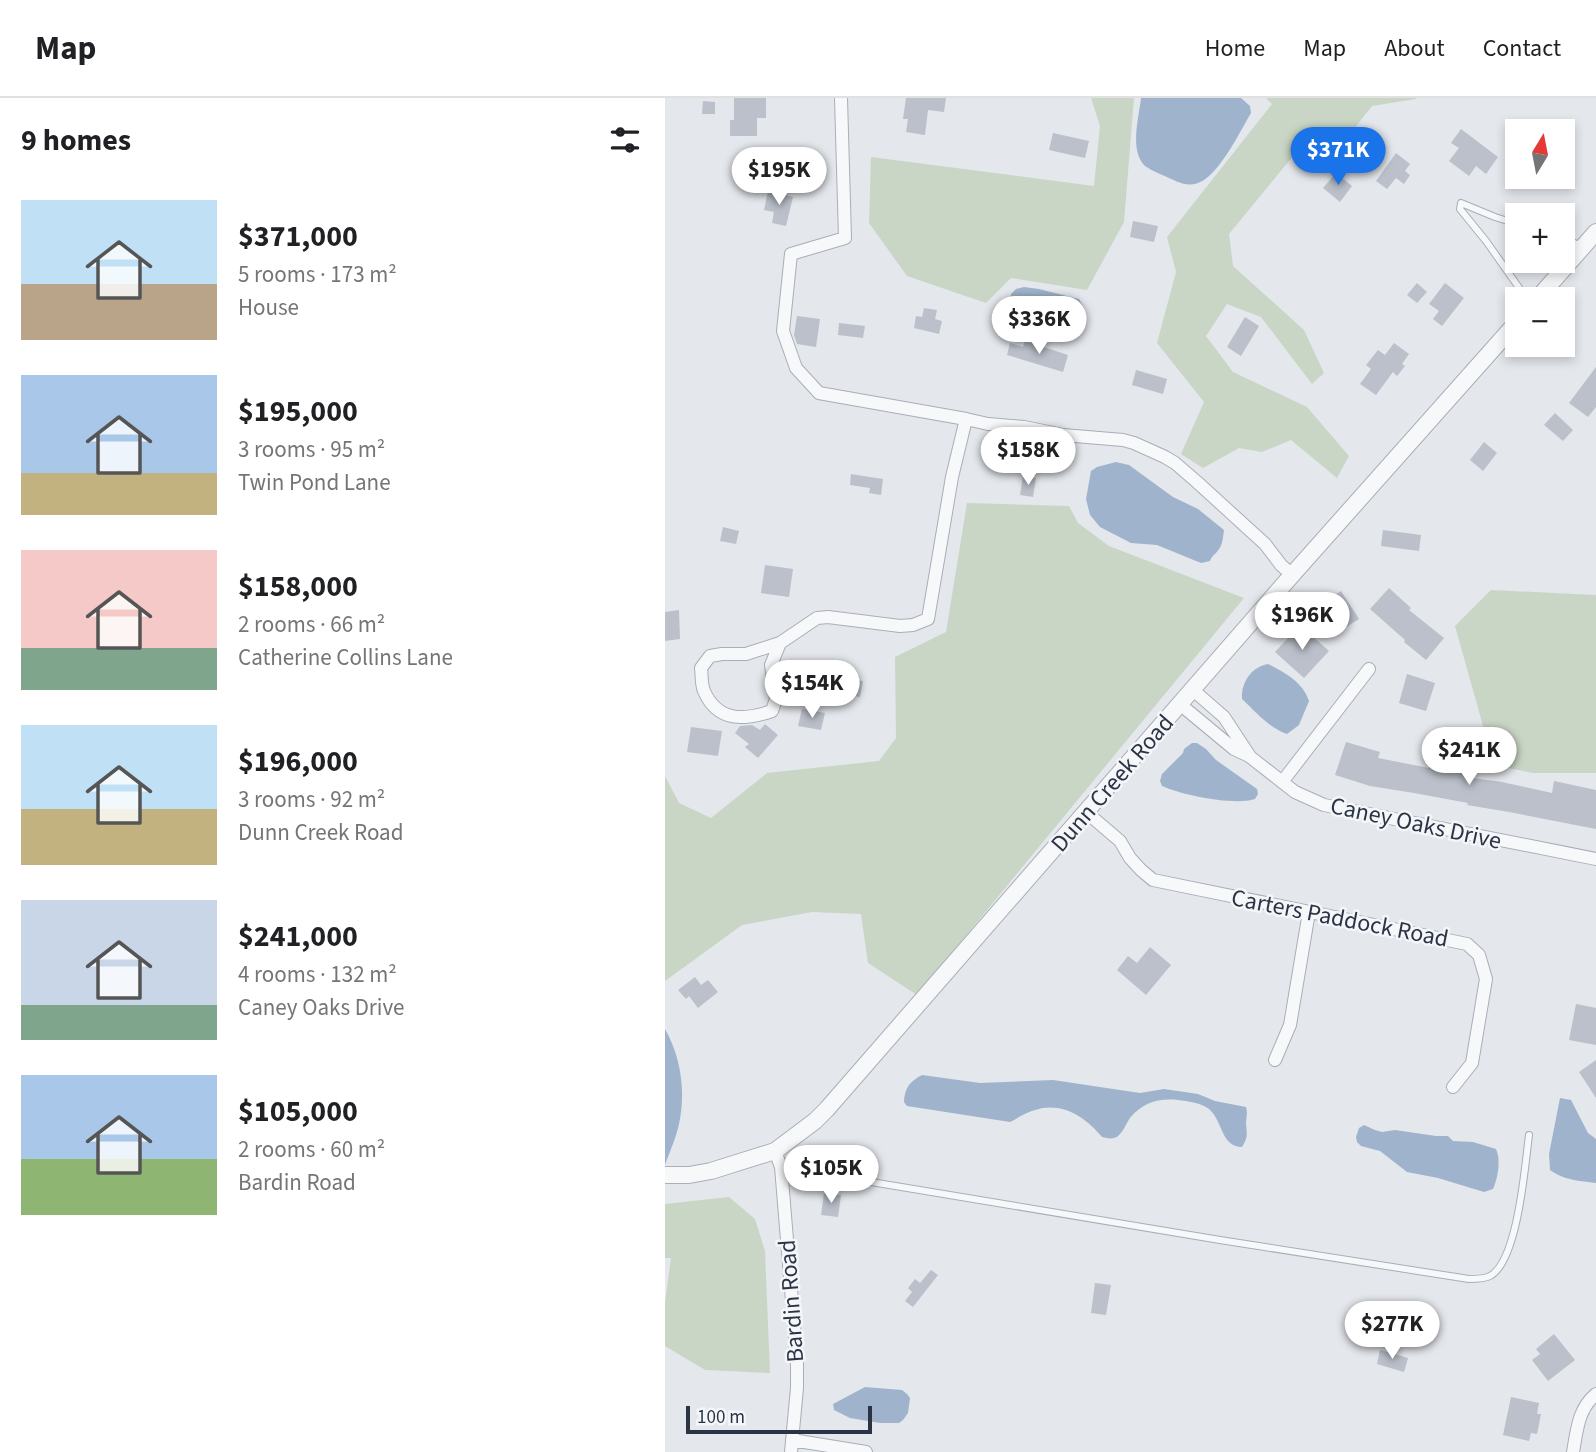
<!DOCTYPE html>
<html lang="en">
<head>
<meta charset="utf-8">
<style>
	:root { --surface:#fff; --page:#f6f6f6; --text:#202124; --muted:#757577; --line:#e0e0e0; --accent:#1a73e8 }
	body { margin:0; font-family:"Source Sans 3",sans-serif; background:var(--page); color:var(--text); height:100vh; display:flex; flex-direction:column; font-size:26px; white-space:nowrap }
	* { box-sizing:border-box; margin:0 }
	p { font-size:23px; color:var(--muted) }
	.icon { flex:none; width:38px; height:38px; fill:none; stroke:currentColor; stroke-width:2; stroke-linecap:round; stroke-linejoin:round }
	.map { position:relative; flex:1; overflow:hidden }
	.details { display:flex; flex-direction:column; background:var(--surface); width:665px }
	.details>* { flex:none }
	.needle { width:46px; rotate:10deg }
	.fabs { position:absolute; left:840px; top:21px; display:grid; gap:14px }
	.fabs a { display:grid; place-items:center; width:70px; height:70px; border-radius:0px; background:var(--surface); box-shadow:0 4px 10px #0003; font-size:35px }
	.scale { position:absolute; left:21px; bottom:18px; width:186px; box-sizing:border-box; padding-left:7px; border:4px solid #2b3445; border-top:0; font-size:19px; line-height:24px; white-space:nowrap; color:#2b3445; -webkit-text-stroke:5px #f4f6f9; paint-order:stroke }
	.price { position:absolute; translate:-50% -60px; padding:0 16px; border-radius:24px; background:#fff; color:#222; font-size:23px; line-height:46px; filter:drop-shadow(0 2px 4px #0008) }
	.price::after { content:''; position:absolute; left:50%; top:42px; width:21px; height:16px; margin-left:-10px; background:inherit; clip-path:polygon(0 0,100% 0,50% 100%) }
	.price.active { background:var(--accent); color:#fff }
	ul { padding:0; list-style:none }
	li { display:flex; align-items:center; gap:21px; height:175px; padding:0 21px }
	li span { display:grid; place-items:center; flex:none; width:196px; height:140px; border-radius:0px; color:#555 }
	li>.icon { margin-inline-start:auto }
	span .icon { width:84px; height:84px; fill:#fffc; stroke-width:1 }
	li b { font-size:30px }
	h2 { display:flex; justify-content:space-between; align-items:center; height:84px; padding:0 21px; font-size:30px }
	header { display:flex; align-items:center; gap:42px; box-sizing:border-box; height:98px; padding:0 35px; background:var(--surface); border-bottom:2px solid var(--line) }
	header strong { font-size:33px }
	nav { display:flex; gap:38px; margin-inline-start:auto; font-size:24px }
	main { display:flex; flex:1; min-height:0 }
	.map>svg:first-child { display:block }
	.green { fill:#c9d6c5 }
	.water { fill:#9fb4cc }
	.building { fill:#bbc0ca }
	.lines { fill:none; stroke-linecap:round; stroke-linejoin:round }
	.service-casing { stroke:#a9aeb7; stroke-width:8 }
	.minor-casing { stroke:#a9aeb7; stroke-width:14 }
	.tertiary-casing { stroke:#a9aeb7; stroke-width:18 }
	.service { stroke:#f7f8fa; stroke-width:6 }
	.minor { stroke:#f7f8fa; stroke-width:12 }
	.tertiary { stroke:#f7f8fa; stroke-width:16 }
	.labels { text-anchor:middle; stroke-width:5; stroke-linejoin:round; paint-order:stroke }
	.street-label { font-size:24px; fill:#2b3445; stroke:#f4f6f9 }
</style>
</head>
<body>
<header>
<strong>Map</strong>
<nav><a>Home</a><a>Map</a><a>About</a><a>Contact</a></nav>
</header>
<main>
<section class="details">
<h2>9 homes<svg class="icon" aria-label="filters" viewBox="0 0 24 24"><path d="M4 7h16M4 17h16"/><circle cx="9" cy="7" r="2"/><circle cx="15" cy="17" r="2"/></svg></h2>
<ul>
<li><span style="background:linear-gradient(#bfe0f5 60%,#b9a48a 0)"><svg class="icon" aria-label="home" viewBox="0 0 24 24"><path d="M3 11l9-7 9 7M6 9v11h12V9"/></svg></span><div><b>$371,000</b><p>5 rooms · 173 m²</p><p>House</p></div></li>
<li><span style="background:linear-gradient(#a9c7e8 70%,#c2b280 0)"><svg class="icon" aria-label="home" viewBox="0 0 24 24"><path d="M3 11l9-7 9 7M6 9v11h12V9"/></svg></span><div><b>$195,000</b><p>3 rooms · 95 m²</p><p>Twin Pond Lane</p></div></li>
<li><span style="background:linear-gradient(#f6c9c9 70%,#7fa58c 0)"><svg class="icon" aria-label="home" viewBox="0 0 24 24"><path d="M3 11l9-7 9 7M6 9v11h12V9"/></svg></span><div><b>$158,000</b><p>2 rooms · 66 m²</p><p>Catherine Collins Lane</p></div></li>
<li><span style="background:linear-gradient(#bfe0f5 60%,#c2b280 0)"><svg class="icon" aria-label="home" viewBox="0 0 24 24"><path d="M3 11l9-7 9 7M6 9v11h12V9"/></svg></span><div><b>$196,000</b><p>3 rooms · 92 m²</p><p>Dunn Creek Road</p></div></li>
<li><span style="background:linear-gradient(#c9d6e8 75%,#7fa58c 0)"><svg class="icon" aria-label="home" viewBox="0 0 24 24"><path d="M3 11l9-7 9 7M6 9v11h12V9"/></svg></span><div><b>$241,000</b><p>4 rooms · 132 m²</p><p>Caney Oaks Drive</p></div></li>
<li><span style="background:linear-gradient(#a9c7e8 60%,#8fb573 0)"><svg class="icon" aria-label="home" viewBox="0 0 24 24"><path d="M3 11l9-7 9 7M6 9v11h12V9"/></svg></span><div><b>$105,000</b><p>2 rooms · 60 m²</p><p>Bardin Road</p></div></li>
</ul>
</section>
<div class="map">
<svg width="931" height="1354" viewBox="0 0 931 1354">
	<rect width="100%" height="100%" fill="#e4e7ec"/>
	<!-- green -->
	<path class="green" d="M426 0H469L459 124 422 192 346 180 321 205 242 178 204 125 206 59 429 88 435 28Z
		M601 0H751V1L707 8 670 55 633 52 564 136 568 168 639 232 659 275 647 286 596 219 562 206 541 238 568 274 642 309 684 358 672 380 626 342 597 354 574 350 538 370 516 356 539 304 492 245 511 174 502 139 607 6Z
		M302 405 404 408 413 425 444 448 579 500 252 897 203 865 196 816 147 814 77 827 0 883V678L14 705 46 720 102 675 214 663 231 640 230 559 281 534Z
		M826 492 931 497V675H868L829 667 790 528Z
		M64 1099 90 1121 100 1153 105 1275 40 1272 0 1248V1205L6 1160H0V1106Z"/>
	<!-- water -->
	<path class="water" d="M476 0H576L585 8 586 15C575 34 557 70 539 82 526 90 517 86 504 80 496 76 487 73 480 68 464 53 474 19 476 0Z
		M359 189 374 191 414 201 419 210C417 220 414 228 406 235L397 232C394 229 393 225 390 222 379 209 359 211 345 203L346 196 351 191Z
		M451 364 464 367 508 399 533 411 559 432C558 438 558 446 554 451 551 456 547 457 545 463L536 465 492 447 466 445 435 429 425 417 421 401 426 373 432 369Z
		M603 566C619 574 638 584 644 603L634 627 622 636C604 630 591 614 577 601 576 585 586 569 603 566Z
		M527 645H532L541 651 551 662 592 691 593 696 590 701C569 708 517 697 497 688L495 683 497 676 518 655 519 651Z
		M0 931C16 959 21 994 14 1026 11 1040 5 1053 0 1067Z
		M257 977 315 985 388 982 475 995 499 991 533 996 550 1003 581 1009C583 1015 581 1020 581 1026 582 1036 583 1040 577 1049 556 1049 558 1023 544 1011 537 1005 522 1003 513 1002 494 1000 478 1004 465 1020 461 1026 458 1034 453 1038 448 1042 443 1040 437 1039 421 1019 396 1003 370 1012 360 1015 353 1020 345 1024L242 1008 239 1004C240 990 244 984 257 977Z
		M895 1000 906 1002 923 1035 931 1041V1085C915 1083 898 1082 885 1072L884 1056Z
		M699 1027 710 1032 717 1034 730 1032 771 1038H783L788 1043 808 1044 831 1051C836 1062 833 1080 828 1091L819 1094 773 1080 742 1074 715 1053 696 1048 692 1044 691 1039 694 1030Z
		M200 1289 237 1292 242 1296 245 1300 243 1315 238 1322 234 1325H215L185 1320 169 1312 168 1306Z"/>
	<!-- building -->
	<path class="building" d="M69 0H101V20H92V38H65V22H69Z
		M241 0H281L279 14 263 12 260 37 241 34 243 21H238Z
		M38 3 50 4V16H37Z
		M796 31 833 59 821 76 811 68 804 78 784 63 794 50 786 45Z
		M388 35 424 43 420 60 384 52Z
		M731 55 745 66 740 73 745 77 739 86 731 80 722 91 711 83Z
		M671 75 687 88 675 104 658 90Z
		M103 93 128 99 121 128 107 125 109 114 99 112Z
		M468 123 493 128 489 144 465 139Z
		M752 185 762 194 752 205 742 197Z
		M780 185 799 200 777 228 768 221 774 213 764 206Z
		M259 210 272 212 270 221 277 223 274 236 249 230 251 218 257 219Z
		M132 218 155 221 151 249 132 246 129 237Z
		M580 219 594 228 576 258 562 249Z
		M174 225 200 228 198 240 173 237Z
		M360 243 403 257 398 274 342 257 345 245 358 249Z
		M729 245 744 256 737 266 740 268 732 278 728 274 711 297 695 286 706 271 701 267 713 252 720 257Z
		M931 269V309L923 319 904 305Z
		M471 272 502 281 498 296 467 287Z
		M890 315 908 332 898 343 879 327Z
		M819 344 832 355 818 373 805 362Z
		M186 376 218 381 216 397 204 395 205 390 185 387Z
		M358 378 371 380 368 399 355 397Z
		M58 429 74 433 71 446 55 443Z
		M718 432 756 437 754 453 716 448Z
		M100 467 128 471 124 499 96 495Z
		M724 490 746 510 744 512 779 540 761 562 739 544 740 542 705 511Z
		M676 493 694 521 668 537 649 510Z
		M14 512 15 541 0 543V514Z
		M635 527 664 553 639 580 610 554Z
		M742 576 770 585 761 613 734 605Z
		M156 577 198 583 195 599 154 593Z
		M137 611 160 615 156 632 133 628Z
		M100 626 113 637 93 660 80 649 84 646 70 635 75 628 87 627 95 632Z
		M26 629 57 633 53 658 22 654Z
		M681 644 715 654 713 660 764 670 766 659 791 664 792 658 803 661 800 679 837 684 887 695 889 683 931 692V731L844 714 802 707 803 705 749 695 705 688 670 677Z
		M485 849 506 867 481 897 452 872 463 858 472 865Z
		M30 879 36 887 43 882 53 894 33 910 24 898 21 901 13 892Z
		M911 906 931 910V947L904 942Z
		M931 962V1000L914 974Z
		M159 1095 176 1097 173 1119 156 1117Z
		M266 1172 273 1177 248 1209 240 1203 247 1194 243 1190 250 1181 255 1185Z
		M430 1185 446 1187 441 1217 426 1215Z
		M889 1236 910 1262 883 1283 867 1262 875 1256 871 1251Z
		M715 1252 743 1260 739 1274 712 1266Z
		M846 1299 874 1305 872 1316H876L872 1336 866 1335 864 1343 838 1337Z"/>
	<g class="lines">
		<!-- service casing -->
		<g class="service-casing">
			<path id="service" d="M852 126 830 119 796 105 795 111 821 143 862 201
				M898 140 916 148
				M116 1069 555 1142 804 1181C811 1181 819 1181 825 1178 853 1163 860 1067 864 1037"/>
		</g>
		<!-- minor casing -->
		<g class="minor-casing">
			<path id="minor" d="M176 0 180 140 126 156 118 233 131 270 154 295 301 321
				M115 545 106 567 111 601 107 613C80 622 53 625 39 593 36 586 37 577 36 570L45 558 57 556H81L115 545 152 520 163 519 235 528 248 527 263 521 287 379 301 321 323 326 359 329 398 337 458 342 469 345 500 359 510 365 532 384 600 446 616 467 627 477
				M528 592 559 619 584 657
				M516 607 569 651 584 658 630 694 659 707 931 761
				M617 684 704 571
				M421 714 455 743 465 760 476 772 488 782 802 846 814 857 821 881 807 965 788 989
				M610 962 625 927 644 814
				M110 1053 116 1069 132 1263V1290L126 1354
				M127 1342 201 1354
				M908 1354C912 1332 913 1311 931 1296"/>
		</g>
		<!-- tertiary casing -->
		<g class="tertiary-casing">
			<path id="tertiary" d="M872 201 931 134
				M0 1077H24L46 1073 110 1053 150 1023 162 1011 627 477 852 224"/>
		</g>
		<!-- service -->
		<use href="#service" class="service"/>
		<!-- minor -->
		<use href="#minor" class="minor"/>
		<!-- tertiary -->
		<use href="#tertiary" class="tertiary"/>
	</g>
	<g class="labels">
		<!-- street labels -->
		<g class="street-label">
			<text transform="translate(447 685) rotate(-49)" y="8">Dunn Creek Road</text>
			<text transform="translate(751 725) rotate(12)" y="8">Caney Oaks Drive</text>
			<text transform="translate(675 820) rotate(11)" y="8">Carters Paddock Road</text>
			<text transform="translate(126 1203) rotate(-94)" y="8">Bardin Road</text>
		</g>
	</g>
</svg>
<div class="fabs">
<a><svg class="needle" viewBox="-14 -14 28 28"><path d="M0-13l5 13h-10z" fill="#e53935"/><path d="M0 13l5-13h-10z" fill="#757577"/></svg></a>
<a>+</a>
<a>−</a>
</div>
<div class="scale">100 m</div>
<b class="price active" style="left:673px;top:89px">$371K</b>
<b class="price" style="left:114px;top:109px">$195K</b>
<b class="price" style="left:374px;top:258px">$336K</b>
<b class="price" style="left:363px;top:389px">$158K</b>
<b class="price" style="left:637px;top:554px">$196K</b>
<b class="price" style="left:147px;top:622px">$154K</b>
<b class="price" style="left:804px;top:689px">$241K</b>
<b class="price" style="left:166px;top:1107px">$105K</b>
<b class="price" style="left:727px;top:1263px">$277K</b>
</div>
</main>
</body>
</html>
